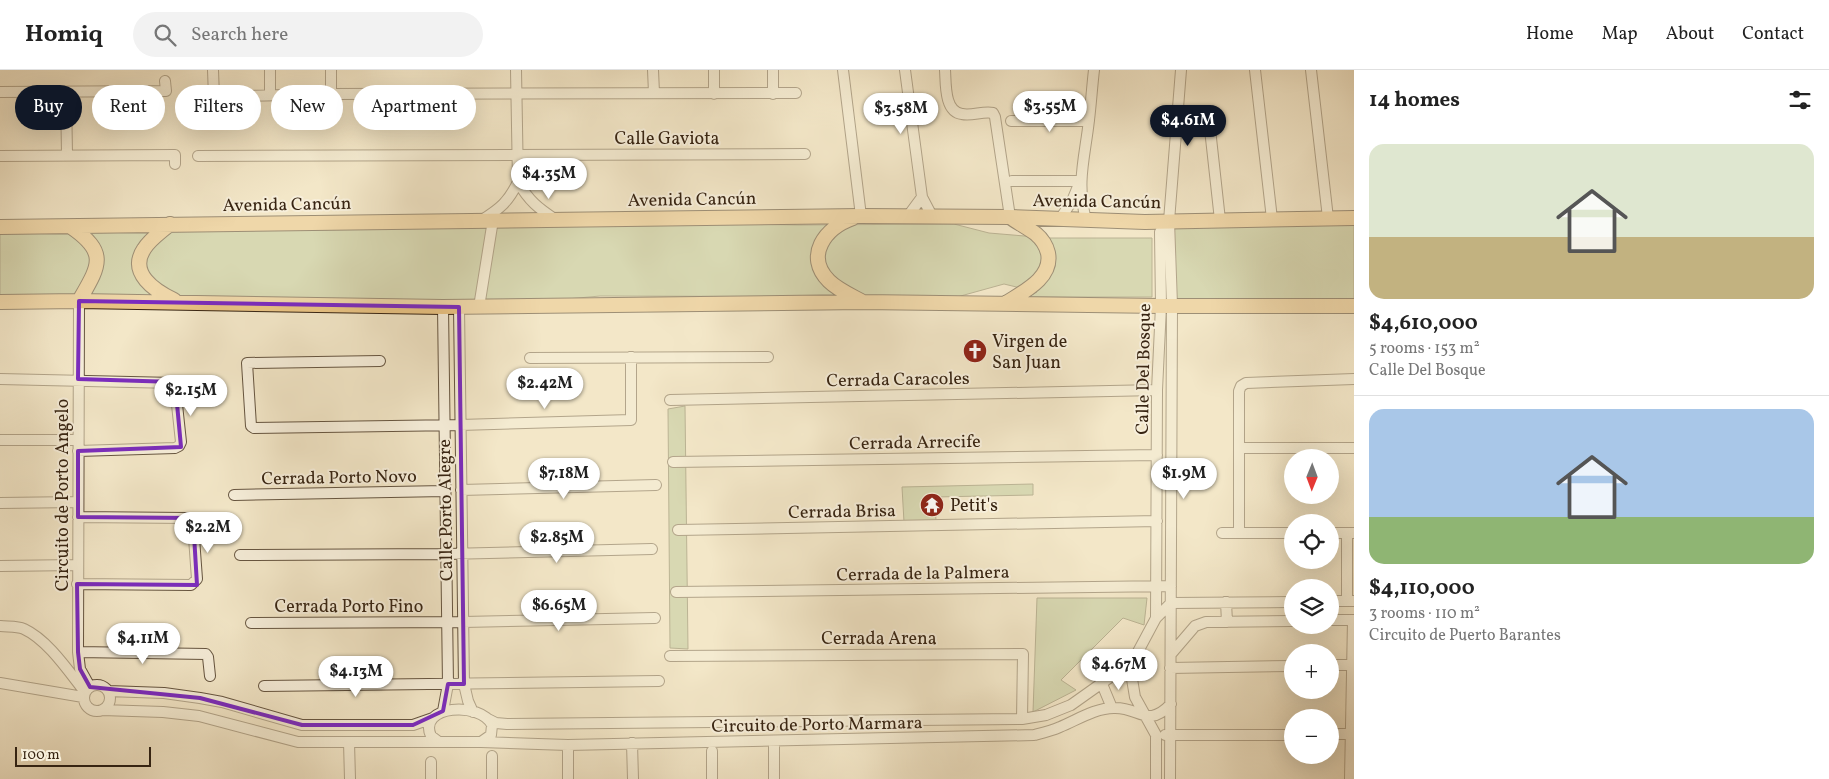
<!DOCTYPE html>
<html lang="en">
<head>
<meta charset="utf-8">
<style>
	:root { --surface:#fff; --page:#f2f2f2; --text:#222; --muted:#767676; --line:#e0e0e0; --accent:#111827 }
	body { margin:0; font-family:Vollkorn,serif; background:var(--page); color:var(--text); height:100vh; display:flex; flex-direction:column; font-size:19px; white-space:nowrap }
	* { box-sizing:border-box; margin:0 }
	p { font-size:16px; color:var(--muted) }
	.icon { flex:none; width:28px; height:28px; fill:none; stroke:currentColor; stroke-width:2; stroke-linecap:round; stroke-linejoin:round }
	.map { position:relative; flex:1; overflow:hidden }
	.drawer { display:flex; flex-direction:column; background:var(--surface); width:475px }
	.drawer>* { flex:none }
	.banner { position:absolute; left:15px; top:15px; width:475px; height:45px; display:flex; gap:10px }
	.needle { width:32px; rotate:181deg }
	.controls { position:absolute; left:1284px; top:379px; display:grid; gap:10px }
	.controls a { display:grid; place-items:center; width:55px; height:55px; border-radius:50%; background:var(--surface); box-shadow:0 5px 20px #0002; font-size:25px }
	.scale { position:absolute; left:15px; bottom:12px; width:136px; box-sizing:border-box; padding-left:5px; border:2px solid #372412; border-top:0; font-size:14px; line-height:18px; white-space:nowrap; color:#372412; -webkit-text-stroke:4px #f7efdb; paint-order:stroke }
	.price { position:absolute; translate:-50% -42px; padding:0 11px; border-radius:18px; background:#fff; color:#222; font-size:16px; line-height:32px; filter:drop-shadow(0 1px 2px #0008) }
	.price::after { content:''; position:absolute; left:50%; top:30px; width:15px; height:11px; margin-left:-8px; background:inherit; clip-path:polygon(0 0,100% 0,50% 100%) }
	.price.active { background:var(--accent); color:#fff }
	ul { padding:0; list-style:none }
	li { display:grid; align-content:center; gap:10px; height:265px; padding:0 15px }
	li+li { border-top:1px solid var(--line) }
	li span { display:grid; place-items:center; height:155px; border-radius:15px; color:#555 }
	li>.icon { margin-inline-start:auto }
	span .icon { width:90px; height:90px; fill:#fffc; stroke-width:1 }
	li b { font-size:21px }
	h2 { display:flex; justify-content:space-between; align-items:center; height:60px; padding:0 15px; font-size:21px }
	.chip { padding:0 18px; border-radius:22px; background:var(--surface); box-shadow:0 5px 20px #0002; font-size:18px; line-height:45px }
	.chip.active { background:var(--accent); color:#fff }
	header { display:flex; align-items:center; gap:30px; box-sizing:border-box; height:70px; padding:0 25px; background:var(--surface); border-bottom:1px solid var(--line) }
	header strong { font-size:24px }
	nav { display:flex; gap:28px; margin-inline-start:auto; font-size:18px }
	.search { width:350px; height:45px; background:var(--page); display:flex; align-items:center; gap:12px; box-sizing:border-box; padding:0 18px; border-radius:28px; color:var(--muted); font-size:19px }
	main { display:flex; flex:1; min-height:0 }
	.map>svg:first-child { display:block }
	.green { fill:#b9c597; stroke:#787454 }
	.lines { fill:none; stroke-linecap:round; stroke-linejoin:round }
	.minor-casing { stroke:#665540; stroke-width:12 }
	.major-casing { stroke:#372412; stroke-width:16 }
	.minor { stroke:#f7efdb; stroke-width:10 }
	.major { stroke:#eac484; stroke-width:14 }
	.marked { fill:none; stroke:#7b2cbf; stroke-width:4; stroke-linejoin:round }
	.labels { text-anchor:middle; stroke-width:4; stroke-linejoin:round; paint-order:stroke }
	.street-label { font-size:18px; fill:#372412; stroke:#f7efdb }
	.poi-label { font-size:18px; fill:#372412; stroke:#f7efdb; text-anchor:start }
</style>
</head>
<body>
<header>
<strong>Homiq</strong>
<div class="search"><svg class="icon" aria-label="search" viewBox="0 0 24 24"><circle cx="10" cy="10" r="6"/><path d="M15 15l6 6"/></svg>Search here</div>
<nav><a>Home</a><a>Map</a><a>About</a><a>Contact</a></nav>
</header>
<main>
<div class="map">
<svg width="1354" height="709" viewBox="0 0 1354 709">
	<rect width="100%" height="100%" fill="#f3e7c8"/>
	<filter id="stains"><feTurbulence type="fractalNoise" baseFrequency=".004" numOctaves="4"/><feColorMatrix values="0 0 0 0 .2 0 0 0 0 .09 0 0 0 0 .02 0 0 0 .5 -.17"/></filter>
	<radialGradient id="worn" r=".72"><stop offset=".6" stop-color="#630" stop-opacity="0"/><stop offset="1" stop-color="#630" stop-opacity=".3"/></radialGradient>
	<!-- green -->
	<path class="green" d="M1354 147V235H1172L1169 151Z
		M521 150 798 155 954 154 989 163 1048 168H1152V227H1027L1037 222 1004 214 957 227 600 226 479 237 0 232V157Z
		M685 336 688 579 670 578 668 339Z
		M1033 414V425L935 427 936 452H904L902 417Z
		M1037 528H1147L1144 555 1123 548 1061 610 1076 620 1033 642Z"/>
	<g class="lines">
		<!-- minor casing -->
		<g class="minor-casing">
			<path id="minor" d="M213 0 214 27
				M270 0V25
				M331 0V24
				M516 0 518 112C529 131 538 138 556 150
				M653 0 654 23
				M773 0V24
				M843 0 861 146
				M905 0 922 127 932 146
				M945 0C946 13 944 42 962 44 972 46 983 41 993 43L995 47 1010 147
				M1255 0 1272 149
				M1311 0 1328 148
				M0 22 166 21 165 11
				M66 23 67 85
				M714 24V0
				M196 27 331 24 796 23
				M1208 41 1220 150
				M1011 51H1089
				M0 86 175 85V94
				M198 86 805 84
				M1012 111H1080
				M908 146 922 127
				M1060 149 1072 131 1079 114
				M482 150C501 138 508 132 518 112
				M1086 150C1076 112 1085 87 1089 50 1091 34 1092 17 1094 0
				M79 231 78 582 80 599 90 617
				M459 237 464 614 468 631 473 642
				M479 237 493 150
				M530 288 768 287
				M380 291 247 293 251 356 254 358 460 355 631 350V287
				M0 309 174 313 175 316 181 372 179 376 175 378 78 381
				M670 330 1157 320
				M0 370H78
				M1240 378H1354
				M673 392 1157 385
				M461 420 656 415
				M234 425 445 421
				M0 433 78 432
				M678 460 1157 451
				M1222 463H1292
				M1239 463V321L1241 316 1246 313 1354 309
				M1330 463H1353
				M240 485 447 484 652 479
				M0 496 77 495
				M77 514 191 515 197 509 193 454 191 450 187 448 78 447
				M676 522 1171 516
				M1330 531H1353
				M1347 531V463
				M1226 532 1227 552
				M1156 548 1171 533 1292 532
				M1330 550H1354
				M251 553 463 552 655 548
				M0 556C7 557 17 556 24 559 48 570 69 602 85 622
				M78 582 206 584 208 587 210 606
				M1171 584 1195 556 1206 552 1292 551
				M670 586 1023 584 1022 649
				M1330 595H1352
				M1170 598 1292 596
				M0 613 83 627
				M1102 614 1112 638
				M84 628a13 13 0 1 1 26 0a13 13 0 1 1-26 0Z
				M264 616 659 611
				M108 621 164 623 200 628 222 632 302 655H413L433 648
				M102 640 163 642 199 646 298 672H481L491 665 492 655C481 631 417 635 431 666L439 672
				M443 641 448 614 443 237
				M488 649 496 653 507 654 1022 649 1046 645 1071 635 1133 591
				M1330 664H1351
				M1165 665H1292
				M774 671V709
				M349 672 350 709
				M481 672 568 675 1034 665C1042 663 1051 661 1060 657 1077 650 1095 638 1114 638 1140 637 1147 659 1171 634
				M632 673 633 709
				M568 675V709
				M712 681V709
				M492 686V709
				M431 692V709
				M1156 709V665L1135 627 1132 609 1133 591 1156 548 1157 320 1161 236 1160 162 1163 157 1169 151
				M1170 709 1172 235 1169 151 1181 0
				M1350 709 1353 550"/>
		</g>
		<!-- major casing -->
		<g class="major-casing">
			<path id="major" d="M853 148C825 158 804 186 829 211 838 220 852 226 863 232
				M170 154C161 162 150 169 144 179 128 203 155 221 174 230
				M0 157 861 146 1010 147 1145 152 1354 148
				M71 157C109 183 99 196 79 231
				M0 232 79 231 443 237 863 232 1161 236H1354
				M1006 233C1023 222 1053 208 1048 183 1046 175 1042 169 1036 164 1028 158 1018 153 1010 147"/>
		</g>
		<!-- minor -->
		<use href="#minor" class="minor"/>
		<!-- major -->
		<use href="#major" class="major"/>
	</g>
	<!-- marked area -->
	<path d="M0 0H1354V709H0ZM79 231 459 237 464 614H448L443 641 413 655H302L200 628 90 617 80 599 78 582 77 514 197 515 193 448 78 447V381L181 377 175 312 78 309Z" fill="#f3e7c8" fill-opacity=".55" fill-rule="evenodd"/>
	<path class="marked" d="M79 231 459 237 464 614H448L443 641 413 655H302L200 628 90 617 80 599 78 582 77 514 197 515 193 448 78 447V381L181 377 175 312 78 309Z"/>
	<!-- icons -->
	<defs>
		<g id="church-disc" transform="scale(1.25)"><circle r="9.5" fill="#8f2418" stroke="#f7efdb"/><path d="M-1.2-6h2.4v3.5h3.3v2.4h-3.3V6h-2.4V-.1h-3.3v-2.4h3.3Z" fill="#fff"/></g>
		<g id="temple-disc" transform="scale(1.25)"><circle r="9.5" fill="#8f2418" stroke="#f7efdb"/><path d="M0-6L5-2H3V0L6.5 2.5H4V6H1.5V3h-3V6H-4V2.5H-6.5L-3 0V-2H-5Z" fill="#fff"/></g>
	</defs>
	<g fill-rule="evenodd">
		<use href="#church-disc" x="975" y="281"/>
		<use href="#temple-disc" x="932" y="435"/>
	</g>
	<g class="labels">
		<!-- street labels -->
		<g class="street-label">
			<text x="667" y="74">Calle Gaviota</text>
			<text transform="translate(692 129) rotate(-1)" y="6">Avenida Cancún</text>
			<text transform="translate(1097 131) rotate(1)" y="6">Avenida Cancún</text>
			<text transform="translate(287 134) rotate(-1)" y="6">Avenida Cancún</text>
			<text transform="translate(1143 299) rotate(-89)" y="6">Calle Del Bosque</text>
			<text transform="translate(898 309) rotate(-1)" y="6">Cerrada Caracoles</text>
			<text transform="translate(915 372) rotate(-1)" y="6">Cerrada Arrecife</text>
			<text transform="translate(339 407) rotate(-1)" y="6">Cerrada Porto Novo</text>
			<text transform="translate(62 425) rotate(-90)" y="6">Circuito de Porto Angelo</text>
			<text transform="translate(445 440) rotate(-91)" y="6">Calle Porto Alegre</text>
			<text transform="translate(842 441) rotate(-1)" y="6">Cerrada Brisa</text>
			<text transform="translate(923 503) rotate(-1)" y="6">Cerrada de la Palmera</text>
			<text x="349" y="542">Cerrada Porto Fino</text>
			<text x="879" y="574">Cerrada Arena</text>
			<text transform="translate(817 654) rotate(-1)" y="6">Circuito de Porto Marmara</text>
		</g>
		<!-- poi labels -->
		<g class="poi-label">
			<text x="992" y="277">Virgen de<tspan x="992" dy="21">San Juan</tspan></text>
			<text x="950" y="441">Petit's</text>
		</g>
	</g>
	<rect width="100%" height="100%" filter="url(#stains)"/>
	<rect width="100%" height="100%" fill="url(#worn)"/>
</svg>
<div class="controls">
<a><svg class="needle" viewBox="-14 -14 28 28"><path d="M0-13l5 13h-10z" fill="#e53935"/><path d="M0 13l5-13h-10z" fill="#767676"/></svg></a>
<a><svg class="icon" aria-label="locate" viewBox="0 0 24 24"><circle cx="12" cy="12" r="6"/><path d="M12 2v4M12 18v4M2 12h4M18 12h4"/></svg></a>
<a><svg class="icon" aria-label="layers" viewBox="0 0 24 24"><path d="M12 4l9 5-9 5-9-5zM3 14l9 5 9-5"/></svg></a>
<a>+</a>
<a>−</a>
</div>
<div class="scale">100 m</div>
<b class="price" style="left:1050px;top:63px">$3.55M</b>
<b class="price" style="left:901px;top:65px">$3.58M</b>
<b class="price active" style="left:1188px;top:77px">$4.61M</b>
<b class="price" style="left:549px;top:130px">$4.35M</b>
<b class="price" style="left:545px;top:340px">$2.42M</b>
<b class="price" style="left:191px;top:347px">$2.15M</b>
<b class="price" style="left:564px;top:430px">$7.18M</b>
<b class="price" style="left:1184px;top:430px">$1.9M</b>
<b class="price" style="left:208px;top:484px">$2.2M</b>
<b class="price" style="left:557px;top:494px">$2.85M</b>
<b class="price" style="left:559px;top:562px">$6.65M</b>
<b class="price" style="left:143px;top:595px">$4.11M</b>
<b class="price" style="left:1119px;top:621px">$4.67M</b>
<b class="price" style="left:356px;top:628px">$4.13M</b>
<div class="banner">
<a class="chip active">Buy</a>
<a class="chip">Rent</a>
<a class="chip">Filters</a>
<a class="chip">New</a>
<a class="chip">Apartment</a>
</div>
</div>
<section class="drawer">
<h2>14 homes<svg class="icon" aria-label="filters" viewBox="0 0 24 24"><path d="M4 7h16M4 17h16"/><circle cx="9" cy="7" r="2"/><circle cx="15" cy="17" r="2"/></svg></h2>
<ul>
<li><span style="background:linear-gradient(#dfe7d0 60%,#c2b280 0)"><svg class="icon" aria-label="home" viewBox="0 0 24 24"><path d="M3 11l9-7 9 7M6 9v11h12V9"/></svg></span><div><b>$4,610,000</b><p>5 rooms · 153 m²</p><p>Calle Del Bosque</p></div></li>
<li><span style="background:linear-gradient(#a9c7e8 70%,#8fb573 0)"><svg class="icon" aria-label="home" viewBox="0 0 24 24"><path d="M3 11l9-7 9 7M6 9v11h12V9"/></svg></span><div><b>$4,110,000</b><p>3 rooms · 110 m²</p><p>Circuito de Puerto Barantes</p></div></li>
</ul>
</section>
</main>
</body>
</html>
